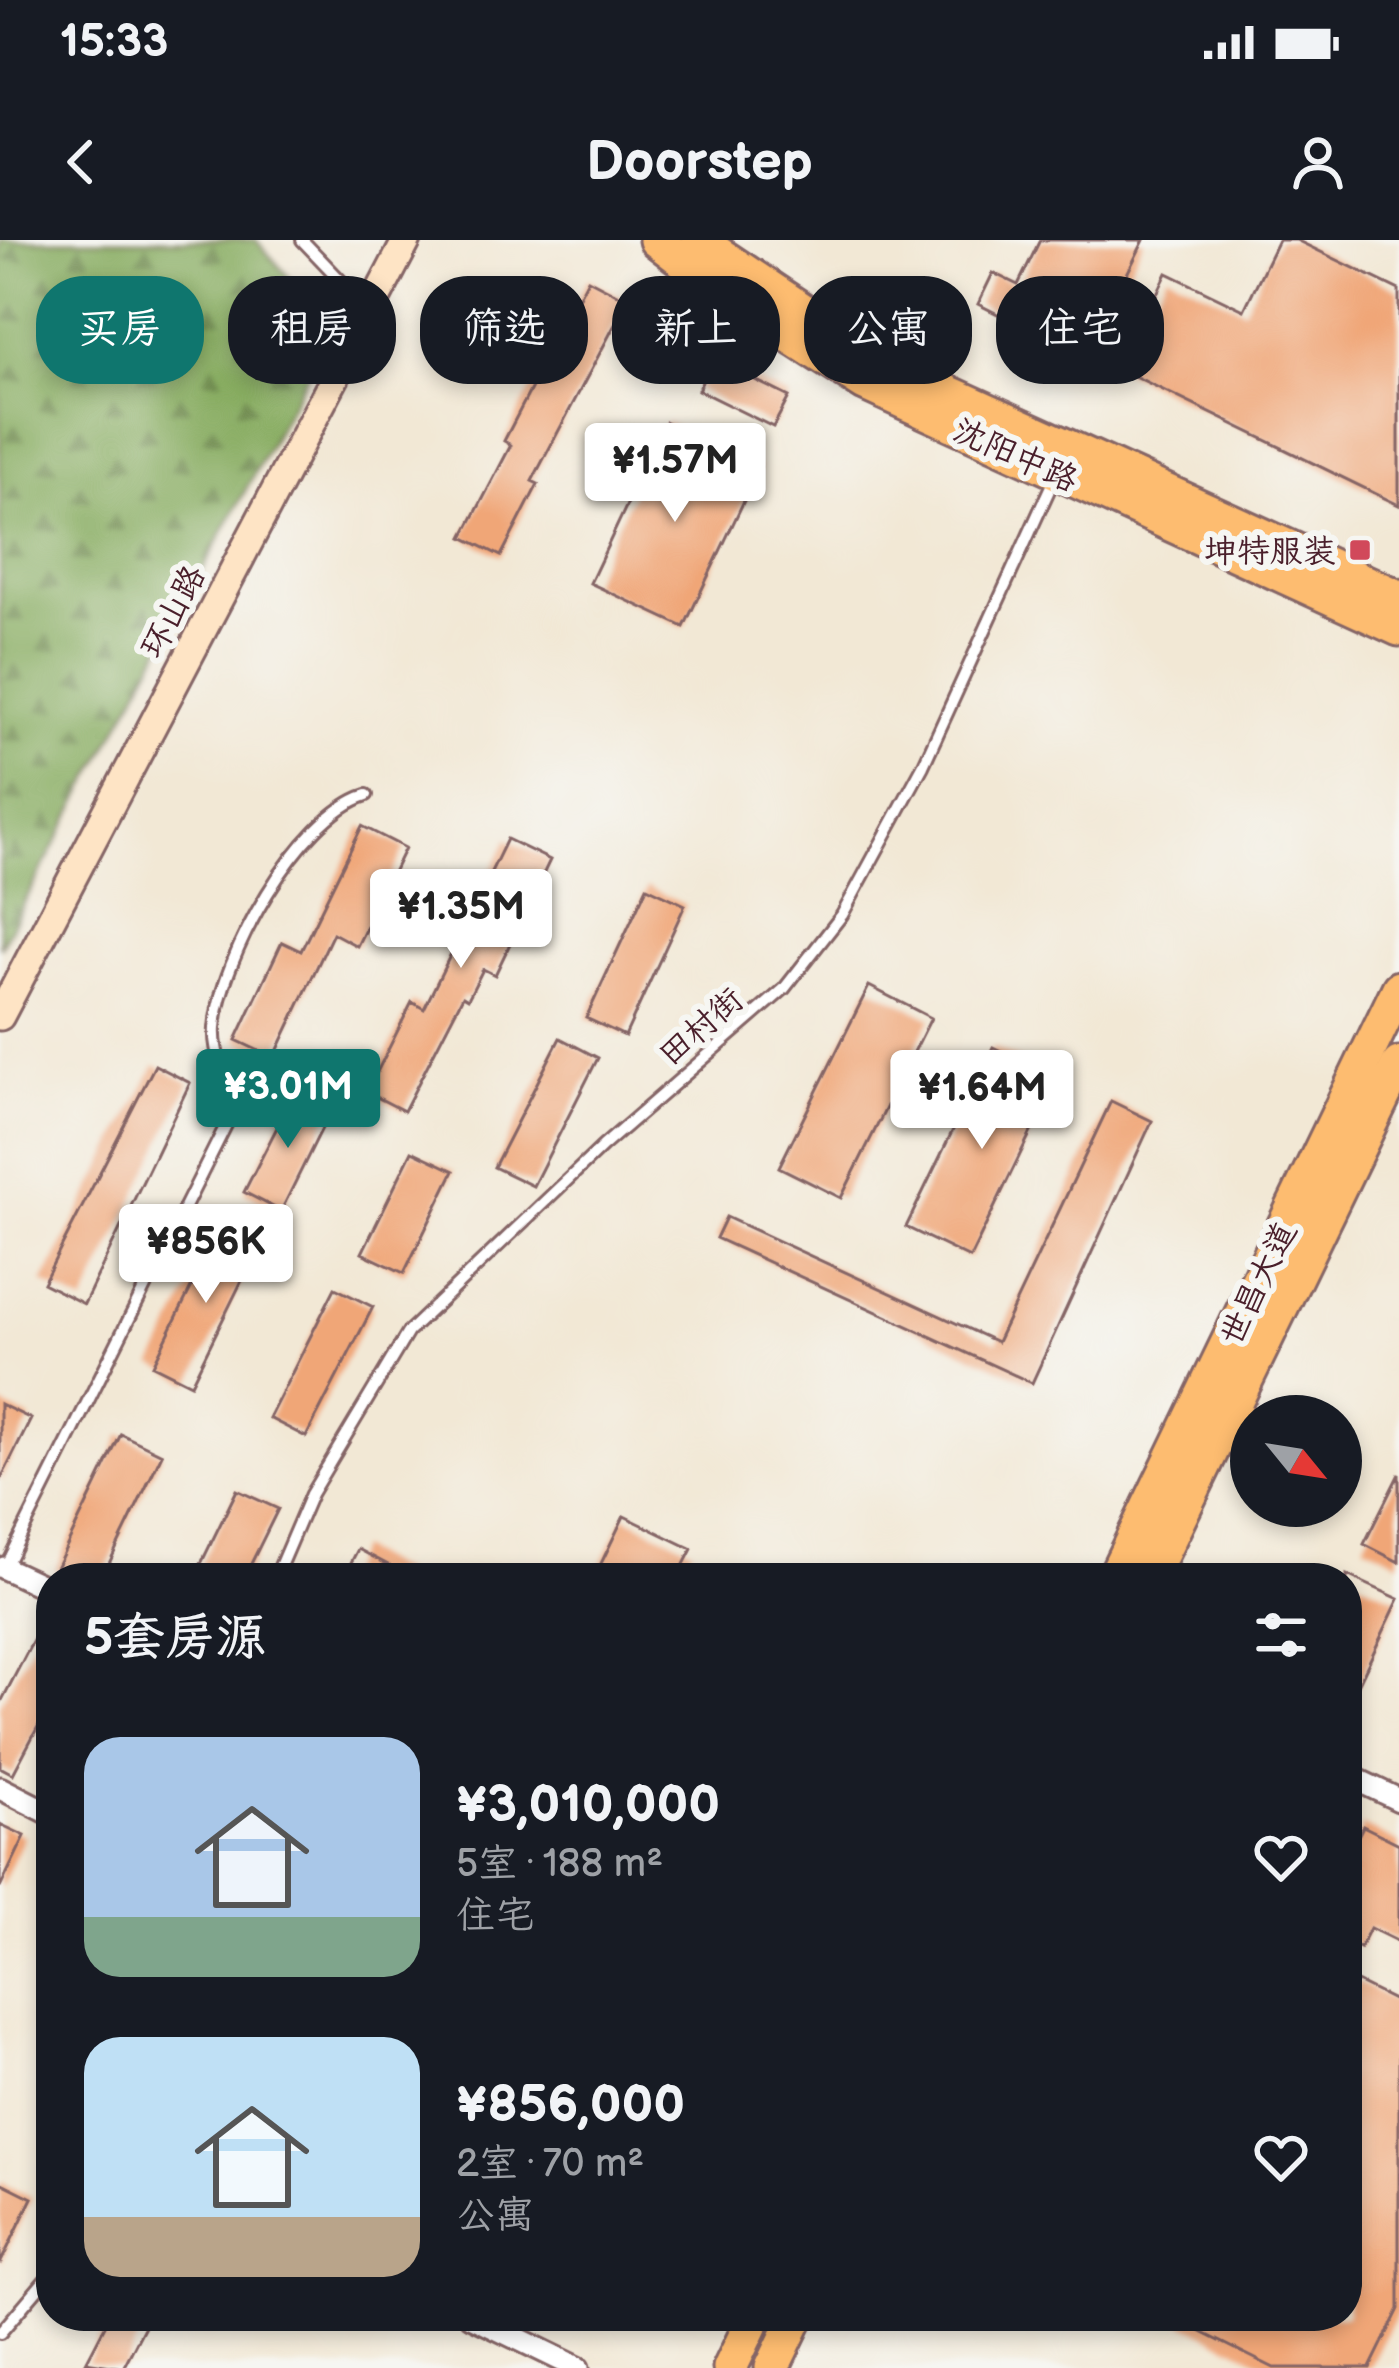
<!DOCTYPE html>
<html lang="zh">
<head>
<meta charset="utf-8">
<style>
	:root { --surface:#171b24; --page:#20242c; --text:#f1f3f6; --muted:#9ea1a6; --accent:#0f766e }
	body { margin:0; font-family:"Balsamiq Sans","LXGW WenKai TC",sans-serif; background:var(--page); color:var(--text); height:100vh; display:flex; flex-direction:column; font-size:45px; white-space:nowrap }
	* { box-sizing:border-box; margin:0 }
	p { font-size:39px; color:var(--muted) }
	.icon { flex:none; width:66px; height:66px; fill:none; stroke:currentColor; stroke-width:2; stroke-linecap:round; stroke-linejoin:round }
	.map { position:relative; flex:1; overflow:hidden }
	.side { position:absolute; left:36px; top:1323px; width:1326px; height:768px; display:flex; flex-direction:column; background:var(--surface); border-radius:48px; box-shadow:0 6px 18px #0003 }
	.side>* { flex:none }
	.banner { position:absolute; left:36px; top:36px; width:1329px; height:108px; display:flex; gap:24px }
	.needle { width:78px; rotate:120deg }
	.tools { position:absolute; left:1230px; top:1155px; display:grid; gap:24px }
	.tools a { display:grid; place-items:center; width:132px; height:132px; border-radius:50%; background:var(--surface); box-shadow:0 6px 18px #0003; font-size:60px }
	.price { position:absolute; translate:-50% -102px; padding:0 27px; border-radius:12px; background:#fff; color:#222; font-size:39px; line-height:78px; filter:drop-shadow(0 3px 6px #0008) }
	.price::after { content:''; position:absolute; left:50%; top:72px; width:36px; height:27px; margin-left:-18px; background:inherit; clip-path:polygon(0 0,100% 0,50% 100%) }
	.price.current { background:var(--accent); color:#fff }
	ul { padding:0; list-style:none }
	li { display:flex; align-items:center; gap:36px; height:300px; padding:0 48px }
	li span { display:grid; place-items:center; flex:none; width:336px; height:240px; border-radius:36px; color:#555 }
	li>.icon { margin-inline-start:auto }
	span .icon { width:144px; height:144px; fill:#fffc; stroke-width:1 }
	li b { font-size:51px }
	h2 { display:flex; justify-content:space-between; align-items:center; height:144px; padding:0 48px; font-size:51px }
	.pill { padding:0 42px; border-radius:48px; background:var(--surface); box-shadow:0 6px 18px #0003; font-size:42px; line-height:108px }
	.pill.current { background:var(--accent); color:#fff }
	.status { display:flex; justify-content:space-between; align-items:center; height:84px; padding:0 60px; background:var(--surface); direction:ltr }
	.status svg { height:33px; fill:currentColor }
	header { display:flex; justify-content:space-between; align-items:center; height:156px; padding:0 48px; background:var(--surface); font-size:54px; font-weight:700 }
	.map>svg:first-child { display:block }
	.forest { fill:url(#forest-firs); stroke:#686646; stroke-width:3 }
	.building { fill:#f0a677 }
	.lines { fill:none; stroke-linecap:round; stroke-linejoin:round }
	.lane-casing { stroke:#856566; stroke-width:16 }
	.street-casing { stroke:#856566; stroke-width:27 }
	.secondary-casing { stroke:#856566; stroke-width:33 }
	.primary-casing { stroke:#856566; stroke-width:39 }
	.lane { stroke:#fff; stroke-width:10 }
	.street { stroke:#fff; stroke-width:21 }
	.secondary { stroke:#fee4c5; stroke-width:27 }
	.primary { stroke:#fdbc6f; stroke-width:33 }
	.poi-dot { fill:#d1495b; stroke:#f6f6f2; stroke-width:4.5 }
	.labels { text-anchor:middle; stroke-width:12; stroke-linejoin:round; paint-order:stroke }
	.street-label { font-size:33px; fill:#4a1f2b; stroke:#f6f6f2 }
	.poi-label { font-size:33px; fill:#4a1f2b; stroke:#f6f6f2; text-anchor:end }
</style>
</head>
<body>
<div class="status"><b>15:33</b><svg viewBox="0 0 49 12"><path d="M0 12V9h3v3zM5 12V6h3v6zM10 12V3h3v9zM15 12V0h3v12zM26 1h20v11H26zM47 4h2v5h-2z"/></svg></div>
<header><svg class="icon" aria-label="back" viewBox="0 0 24 24"><path d="M15 5l-7 7 7 7"/></svg>Doorstep<svg class="icon" aria-label="person" viewBox="0 0 24 24"><circle cx="12" cy="8" r="4"/><path d="M4 21q1-7 8-7t8 7"/></svg></header>
<div class="map">
<svg width="1399" height="2128" viewBox="0 0 1399 2128">
	<defs>
		<pattern id="forest-firs" width="22" height="20" patternUnits="userSpaceOnUse" patternTransform="scale(3)"><rect width="22" height="20" fill="#87ac61"/><path d="M5 1l3.5 6h-7zM16 11l3.5 6h-7z" fill="#708b50"/></pattern>
	</defs>
	<rect width="100%" height="100%" fill="#f6f6f2"/>
	<filter id="ink" filterUnits="userSpaceOnUse"><feTurbulence type="fractalNoise" baseFrequency=".00833" numOctaves="2"/><feDisplacementMap in="SourceGraphic" scale="24" xChannelSelector="R" yChannelSelector="G"/><feConvolveMatrix kernelMatrix="1 2 1 2 8 2 1 2 1" color-interpolation-filters="sRGB"/></filter>
	<filter id="wash" filterUnits="userSpaceOnUse"><feTurbulence type="fractalNoise" baseFrequency=".004" numOctaves="4" result="noise"/><feDisplacementMap in="SourceGraphic" scale="48" xChannelSelector="R" yChannelSelector="G"/><feGaussianBlur stdDeviation="2.7" result="paint"/><feColorMatrix in="noise" values="0 0 0 0 0 0 0 0 0 0 0 0 0 0 0 0 0 1.4 0 .05"/><feComposite in="paint" operator="in"/></filter>
	<g filter="url(#wash)">
		<rect width="100%" height="100%" fill="#f2e8d5"/>
		<!-- forest -->
		<path class="forest" d="M0 0H256L333 87 0 708Z"/>
		<g id="blocks">
			<!-- building -->
			<path class="building" d="M1040 0H1144L1085 118 978 64 993 33 1018 45Z
				M1278 0H1296L1399 50V265L1120 129 1167 33 1244 70Z
				M588 39 628 60 532 241 538 244 501 316 463 297 511 205 504 201Z
				M713 119 789 157 773 187 698 150Z
				M666 182 760 227 684 387 590 343Z
				M362 586 405 608 357 706 333 693 274 818 236 800 282 702 301 711Z
				M507 599 550 620 495 735 483 729 468 759 463 756 404 871 367 852 412 762 424 769Z
				M647 647 685 665 625 796 586 778Z
				M869 746 931 778 841 958 779 927Z
				M560 798 598 818 533 946 494 927Z
				M993 807 1057 838 970 1018 906 987Z
				M155 825 190 843 84 1064 43 1043Z
				M296 850 332 868 281 971 244 952Z
				M1111 861 1152 881 1032 1143 716 998 726 977 997 1102Z
				M412 911 454 931 404 1033 362 1013Z
				M220 989 258 1008 191 1144 153 1125Z
				M335 1048 373 1067 306 1197 269 1178Z
				M0 1164 31 1179 0 1241Z
				M121 1194 162 1214 102 1338H71L55 1330Z
				M1399 1234V1322L1364 1304Z
				M237 1250 278 1269 244 1338H194Z
				M624 1276 692 1309 677 1338H594Z
				M358 1309 413 1338H343Z
				M1347 1335 1399 1359 1347 1468Z
				M51 1366V1462L13 1534 0 1527V1464Z
				M0 1584 25 1596 0 1648Z
				M1363 1586 1399 1604V1702L1370 1688 1360 1708 1347 1701V1618Z
				M1347 1737 1399 1763V2069L1370 2128H1274L1169 2076H1347Z
				M0 1942 32 1958 0 2024Z
				M110 2076H150L123 2128 86 2122Z"/>
		</g>
	</g>
	<g filter="url(#ink)">
		<use href="#blocks" fill-opacity="0" stroke="#856566" stroke-width="3"/>
		<g class="lines">
			<!-- lane casing -->
			<g class="lane-casing">
				<path id="lane" d="M302 0 370 71
					M4 1329 229 879C230 845 213 815 215 788 220 719 299 576 367 555
					M275 1338 311 1254 408 1092 603 906 784 749 842 675 923 526 1055 237
					M0 2093 51 2033"/>
			</g>
			<!-- street casing -->
			<g class="street-casing">
				<path id="street" d="M4 1328 51 1350
					M1347 1535 1399 1560
					M0 1548 51 1574
					M471 2076 578 2128"/>
			</g>
			<!-- secondary casing -->
			<g class="secondary-casing">
				<path id="secondary" d="M0 776 407 0"/>
			</g>
			<!-- primary casing -->
			<g class="primary-casing">
				<path id="primary" d="M656 0 732 59 865 144 1399 389
					M698 0 879 121 1399 357
					M1114 1338 1399 748
					M1150 1338 1399 824
					M730 2128 755 2076
					M772 2128 797 2076"/>
			</g>
			<!-- lane -->
			<use href="#lane" class="lane"/>
			<!-- street -->
			<use href="#street" class="street"/>
			<!-- secondary -->
			<use href="#secondary" class="secondary"/>
			<!-- primary -->
			<use href="#primary" class="primary"/>
		</g>
	</g>
	<!-- markers -->
	<rect class="poi-dot" x="1348" y="298" width="24" height="24" rx="6"/>
	<g class="labels">
		<!-- street labels -->
		<g class="street-label">
			<text transform="translate(1016 214) rotate(24)" y="12">沈阳中路</text>
			<text transform="translate(172 371) rotate(-62)" y="12">环山路</text>
			<text transform="translate(700 786) rotate(-41)" y="12">田村街</text>
			<text transform="translate(1257 1043) rotate(-64)" y="12">世昌大道</text>
		</g>
		<!-- poi labels -->
		<g class="poi-label">
			<text x="1336" y="322">坤特服装</text>
		</g>
	</g>
</svg>
<div class="tools">
<a><svg class="needle" viewBox="-14 -14 28 28"><path d="M0-13l5 13h-10z" fill="#e53935"/><path d="M0 13l5-13h-10z" fill="#9ea1a6"/></svg></a>
</div>
<b class="price" style="left:675px;top:285px">¥1.57M</b>
<b class="price" style="left:461px;top:731px">¥1.35M</b>
<b class="price current" style="left:288px;top:911px">¥3.01M</b>
<b class="price" style="left:982px;top:912px">¥1.64M</b>
<b class="price" style="left:206px;top:1066px">¥856K</b>
<div class="banner">
<a class="pill current">买房</a>
<a class="pill">租房</a>
<a class="pill">筛选</a>
<a class="pill">新上</a>
<a class="pill">公寓</a>
<a class="pill">住宅</a>
</div>
<section class="side">
<h2>5套房源<svg class="icon" aria-label="filters" viewBox="0 0 24 24"><path d="M4 7h16M4 17h16"/><circle cx="9" cy="7" r="2"/><circle cx="15" cy="17" r="2"/></svg></h2>
<ul>
<li><span style="background:linear-gradient(#a9c7e8 75%,#7fa58c 0)"><svg class="icon" aria-label="home" viewBox="0 0 24 24"><path d="M3 11l9-7 9 7M6 9v11h12V9"/></svg></span><div><b>¥3,010,000</b><p>5室 · 188 m²</p><p>住宅</p></div><svg class="icon" aria-label="heart" viewBox="0 0 24 24"><path d="M12 20l-8-8c-3-5 5-10 8-4 3-6 11-1 8 4z"/></svg></li>
<li><span style="background:linear-gradient(#bfe0f5 75%,#b9a48a 0)"><svg class="icon" aria-label="home" viewBox="0 0 24 24"><path d="M3 11l9-7 9 7M6 9v11h12V9"/></svg></span><div><b>¥856,000</b><p>2室 · 70 m²</p><p>公寓</p></div><svg class="icon" aria-label="heart" viewBox="0 0 24 24"><path d="M12 20l-8-8c-3-5 5-10 8-4 3-6 11-1 8 4z"/></svg></li>
</ul>
</section>
</div>
</body>
</html>
